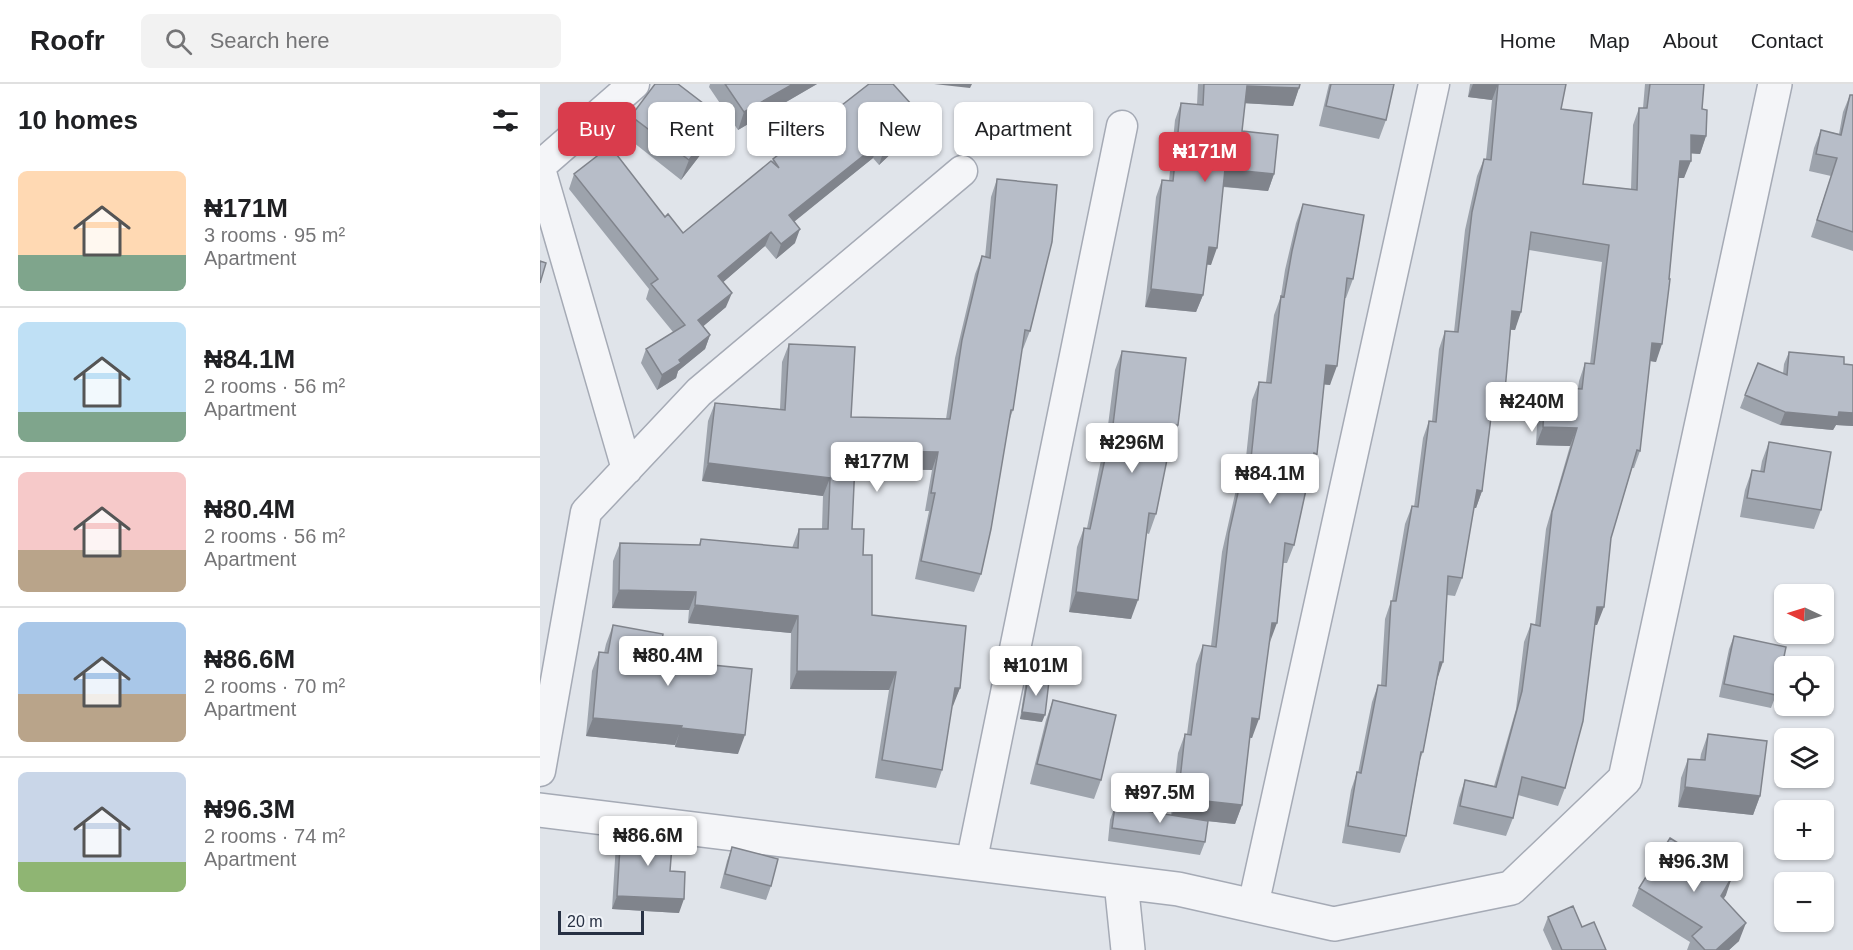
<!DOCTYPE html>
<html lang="en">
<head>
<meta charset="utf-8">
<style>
	:root { --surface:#fff; --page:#f2f2f2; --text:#202124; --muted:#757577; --line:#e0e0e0; --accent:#d93c4c }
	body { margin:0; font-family:Arial,sans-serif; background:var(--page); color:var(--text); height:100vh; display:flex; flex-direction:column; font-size:22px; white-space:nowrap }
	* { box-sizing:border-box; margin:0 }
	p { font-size:20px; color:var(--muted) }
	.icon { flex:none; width:33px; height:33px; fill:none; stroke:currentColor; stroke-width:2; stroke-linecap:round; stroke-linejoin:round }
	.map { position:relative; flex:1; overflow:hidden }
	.drawer { display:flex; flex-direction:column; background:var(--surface); width:540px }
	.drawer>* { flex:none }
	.guide { position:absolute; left:18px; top:18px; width:570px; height:54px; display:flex; gap:12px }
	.needle { width:39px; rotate:274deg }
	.fabs { position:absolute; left:1234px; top:500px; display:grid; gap:12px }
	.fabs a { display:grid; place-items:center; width:60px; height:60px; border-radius:9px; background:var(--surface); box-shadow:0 2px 4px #0004; font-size:30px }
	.scale { position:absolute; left:18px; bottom:15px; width:86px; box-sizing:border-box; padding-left:6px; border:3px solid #273043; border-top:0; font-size:16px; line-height:21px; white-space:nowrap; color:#273043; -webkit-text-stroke:4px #f0f3f8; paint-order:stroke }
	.price { position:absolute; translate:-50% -51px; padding:0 14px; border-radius:6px; background:#fff; color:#222; font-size:20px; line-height:39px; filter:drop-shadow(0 2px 3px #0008) }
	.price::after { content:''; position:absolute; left:50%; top:36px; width:18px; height:14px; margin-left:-9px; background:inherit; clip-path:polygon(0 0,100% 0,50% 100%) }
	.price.active { background:var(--accent); color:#fff }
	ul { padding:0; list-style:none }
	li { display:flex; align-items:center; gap:18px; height:150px; padding:0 18px }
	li+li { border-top:2px solid var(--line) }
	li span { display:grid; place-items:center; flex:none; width:168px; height:120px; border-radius:9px; color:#555 }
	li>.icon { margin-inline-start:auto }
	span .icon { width:72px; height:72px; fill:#fffc; stroke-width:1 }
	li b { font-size:26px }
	h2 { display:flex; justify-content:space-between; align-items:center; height:72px; padding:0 18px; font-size:26px }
	.chip { padding:0 21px; border-radius:9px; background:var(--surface); box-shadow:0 2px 4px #0004; font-size:21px; line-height:54px }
	.chip.active { background:var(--accent); color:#fff }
	header { display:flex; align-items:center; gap:36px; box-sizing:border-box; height:84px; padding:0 30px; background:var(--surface); border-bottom:2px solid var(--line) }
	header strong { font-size:28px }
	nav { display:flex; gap:33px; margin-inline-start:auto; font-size:21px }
	.search { width:420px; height:54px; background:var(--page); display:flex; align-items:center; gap:15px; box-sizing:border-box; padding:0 21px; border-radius:9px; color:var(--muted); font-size:22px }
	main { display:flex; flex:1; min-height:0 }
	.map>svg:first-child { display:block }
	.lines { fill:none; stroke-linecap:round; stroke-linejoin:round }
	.minor-casing { stroke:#a5aab5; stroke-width:33 }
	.tertiary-casing { stroke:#a5aab5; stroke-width:36 }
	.minor { stroke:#f4f5f8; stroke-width:30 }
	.tertiary { stroke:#f4f5f8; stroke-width:33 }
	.wall { fill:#9da3ac }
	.shaded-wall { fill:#80848c }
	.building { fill:#b7bdc8; stroke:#80848c; stroke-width:1.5 }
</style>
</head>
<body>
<header>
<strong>Roofr</strong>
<div class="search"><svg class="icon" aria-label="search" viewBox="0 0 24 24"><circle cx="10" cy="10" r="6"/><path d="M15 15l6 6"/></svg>Search here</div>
<nav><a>Home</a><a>Map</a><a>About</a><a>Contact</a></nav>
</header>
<main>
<section class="drawer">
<h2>10 homes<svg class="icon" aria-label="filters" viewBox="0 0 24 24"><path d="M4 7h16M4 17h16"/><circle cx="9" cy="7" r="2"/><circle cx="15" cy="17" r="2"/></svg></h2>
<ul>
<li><span style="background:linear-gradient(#ffd9b3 70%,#7fa58c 0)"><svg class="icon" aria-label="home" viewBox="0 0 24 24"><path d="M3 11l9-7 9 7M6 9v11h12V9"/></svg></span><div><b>₦171M</b><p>3 rooms · 95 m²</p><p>Apartment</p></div></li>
<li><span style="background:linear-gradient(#bfe0f5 75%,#7fa58c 0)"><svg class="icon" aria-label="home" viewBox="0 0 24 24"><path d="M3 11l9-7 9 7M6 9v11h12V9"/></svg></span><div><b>₦84.1M</b><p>2 rooms · 56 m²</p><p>Apartment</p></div></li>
<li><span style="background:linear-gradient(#f6c9c9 65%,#b9a48a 0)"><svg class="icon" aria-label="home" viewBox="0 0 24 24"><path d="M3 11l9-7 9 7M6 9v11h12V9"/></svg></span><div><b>₦80.4M</b><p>2 rooms · 56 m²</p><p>Apartment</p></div></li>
<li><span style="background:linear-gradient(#a9c7e8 60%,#b9a48a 0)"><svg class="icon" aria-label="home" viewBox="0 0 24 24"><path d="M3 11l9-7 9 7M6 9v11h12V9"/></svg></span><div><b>₦86.6M</b><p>2 rooms · 70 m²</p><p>Apartment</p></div></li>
<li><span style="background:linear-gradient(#c9d6e8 75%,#8fb573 0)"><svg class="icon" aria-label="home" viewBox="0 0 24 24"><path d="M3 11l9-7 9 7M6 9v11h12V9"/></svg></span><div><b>₦96.3M</b><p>2 rooms · 74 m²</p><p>Apartment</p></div></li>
</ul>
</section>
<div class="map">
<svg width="1313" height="866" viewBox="0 0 1313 866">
	<rect width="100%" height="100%" fill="#e0e4ea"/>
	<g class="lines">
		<!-- minor casing -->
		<g class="minor-casing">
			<path id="minor" d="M0 82 94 0
				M0 85 87 385
				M0 687 46 428 159 308 422 87
				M431 780 582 42
				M713 822 894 0"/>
		</g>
		<!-- tertiary casing -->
		<g class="tertiary-casing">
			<path id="tertiary" d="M0 726 638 805 794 840 971 804 1085 695 1235 0
				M581 798 588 866"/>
		</g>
		<!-- minor -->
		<use href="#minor" class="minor"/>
		<!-- tertiary -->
		<use href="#tertiary" class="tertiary"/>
	</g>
	<!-- wall -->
	<path class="wall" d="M170 0H277L198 46 169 3Z
		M658 0H760L759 4 753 22 705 19 702 47 734 90 728 107 683 103 671 181 666 180 663 211 656 228 605 223 616 113 622 96 629 97 635 36 641 19 657 21Z
		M789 0H854L846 36 839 55 779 42Z
		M930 0H1026L1021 25 1043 100 1091 105 1093 41 1099 24H1103L1105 0H1164L1162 25 1166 52 1160 70 1151 69 1144 94H1138L1116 278 1110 277 1100 367 1094 384H1092L1071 454 1057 541H1055L1025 704 1018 722 978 711 973 734 966 752 913 740 919 714 925 696 954 702 976 625 984 558 991 540 995 541 1006 445 1030 362 996 361 998 321 1005 303 1038 305 1039 297 1045 279 1050 280 1062 178 989 166 975 246H971L958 336 951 335 942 407 936 424H934L922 494 915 512 907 511 897 596 883 668 880 676 866 752 860 769 802 759 811 706 817 688 818 689 832 618 838 601H841L845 535 851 517H852L865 440 872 422 874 423 883 354 889 337H892L899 265 905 247 914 248 925 146 937 92 944 75H946L952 16 928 13Z
		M1310 11H1313V167L1271 153 1291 92 1269 87 1274 64 1281 46 1299 50 1303 28Z
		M381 31 376 46 339 81 333 74 254 137 255 159 236 175 225 162 183 198 186 223 163 242 170 251 165 265 138 287 136 294 117 306 101 279 106 265 133 248 106 215 109 205 29 105 34 90 125 133 143 149 232 78 233 75Z
		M91 32 181 33 174 53 141 96 84 51Z
		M457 95 490 247 483 265 482 264 473 326 468 340 441 490 434 508 375 495 389 427H385L392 386 342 385 337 397H314L312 445 323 471 332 531 420 604 412 622 402 686 396 704 335 694 349 606 250 605 251 549 148 539 149 526 72 524 73 477 80 459 159 461 161 455 252 464 259 445H282L283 412 162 397 168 337 175 319 240 325 242 278 249 260 311 333 406 335 415 274 435 190 442 172 445 173 451 113Z
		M763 120 813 195 806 214H805L790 301 784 300 770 389 754 461 747 479H743L712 654 709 653 702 721 695 740 666 737 665 758 660 771 568 757 570 736 575 722 631 731 638 669 645 650H647L656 580 663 561 671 562 682 468 697 401 704 382 705 383 712 316 719 298H726L734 231 741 212 745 186 756 139Z
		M582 267 638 341 630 361 616 430 609 450 606 449 591 535 529 528 537 463 544 444H547L561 376 565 365 575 286Z
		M1249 268 1304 280 1313 281V342L1296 341 1293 346 1240 341 1200 324 1205 311 1243 290 1244 280Z
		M1229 358 1281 426 1274 445 1200 433 1205 406 1212 386 1220 388 1222 377Z
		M73 541 119 574 198 670 135 663V661L46 652 52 587 59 568 64 569 66 560Z
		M1194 552 1236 611 1231 624 1179 613 1189 565Z
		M488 594 502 638 480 635 485 601Z
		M513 616 561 696 554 715 490 700 506 636Z
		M1168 650 1220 712 1213 731 1138 723 1141 694 1148 675 1160 676 1161 670Z
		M81 746 130 787 139 829 72 825 76 759Z
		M192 763 231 802 226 816 180 804 187 777Z
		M1099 804 1186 811 1183 815 1199 857 1189 866H1147L1150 858 1092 822Z
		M1008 833 1042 843 1066 866H1012L1003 846Z"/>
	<!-- shaded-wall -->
	<path class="shaded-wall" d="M253 0H277L198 46 204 28Z
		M394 0H432L430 4Z
		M933 0H958L952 16 928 13Z
		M707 2 759 4 753 22 701 19Z
		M381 31 376 46 339 81 344 66Z
		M181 33 174 53 141 96 149 76Z
		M1151 51 1166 52 1160 70 1145 69Z
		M338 60 333 74 244 146 249 131Z
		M1140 77H1151L1144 94H1134Z
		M685 85 734 90 728 107 678 102Z
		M260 145 255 159 236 175 241 160Z
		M231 148 225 162 173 207 178 192Z
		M669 163 677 164 671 181 662 180Z
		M611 205 663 211 656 228 605 223Z
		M192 209 186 223 153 251 158 236Z
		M972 227 981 228 975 246 966 245Z
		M170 251 165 265 138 287 136 294 117 306 122 291 139 276Z
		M1112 259 1122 260 1116 278 1105 276Z
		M786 281 797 282 790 301 779 300Z
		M953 317 964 318 958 336 947 334Z
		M1245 328H1299L1313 329V342L1296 341 1293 346 1240 341Z
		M634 341H638L630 361 627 360Z
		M1003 343 1037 344 1030 362 996 361Z
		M344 367 398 368 392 386 342 385 337 397H308L315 379Z
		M774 369 777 370 770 389Z
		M168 379 290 394 283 412 162 397Z
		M937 406 942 407 936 424H931Z
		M79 506 156 508 149 526 72 524Z
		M536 508 598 516 591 535 529 528Z
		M155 521 258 532 251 549 148 539Z
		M1057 523H1064L1057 541 1051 540Z
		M732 539H737L730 558Z
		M900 578H903L897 596Z
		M257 587 356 588 349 606 250 605Z
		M415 604H420L413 622H409Z
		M482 628 505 631 502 638 480 635Z
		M53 634 142 642 135 661 46 652Z
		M712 634 719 635 712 654 705 653Z
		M141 644 205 651 198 670 135 663Z
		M1145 703 1220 712 1213 731 1138 723Z
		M638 714 702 721 695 740 631 733Z
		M1192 793 1186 811 1174 830 1181 812Z
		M77 812 144 815 139 829 72 825Z
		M1206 839 1199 857 1189 866H1176Z"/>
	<!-- building -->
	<path class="building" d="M115 0H138L181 33 149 76 91 32Z
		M185 0H253L204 28Z
		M329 0H353L381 31 344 66 338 60 249 131 260 145 241 160 231 148 178 192 192 209 158 236 170 251 139 276 141 279 122 291 106 265 145 241 111 200 118 195 34 90 70 62 125 133 128 130 143 149 231 77 239 84 233 75Z
		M664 0H760L759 4 707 2 702 47 738 51 734 90 685 85 677 164 669 163 663 211 611 205 622 96 633 97 641 19 663 21Z
		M791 0H854L846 36 786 22Z
		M958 0H1026L1021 25 1052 29 1043 100 1097 106 1099 24H1107L1110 0H1164L1162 25 1167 26 1166 52 1151 51V77H1140L1129 195H1130L1122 260 1112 259 1100 367 1097 366 1071 454 1064 523H1057L1043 637 1025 704 982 693 973 734 920 722 925 696 956 703 982 607 991 540 1000 542 1012 428 1037 344 1003 343 1005 303 1042 305 1045 279 1054 280 1069 161 991 148 981 228 972 227 964 318 953 317 942 407 937 406 922 494 908 492 903 578H900L883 668H881L866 752 808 742 817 688 821 689 838 601 846 602 851 517H856L872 422 878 423 889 337 896 338 905 247 918 248 932 128 944 75 951 76Z
		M1310 11H1313V148L1277 136 1297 74 1276 70 1281 46 1301 51Z
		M457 95 517 101 512 158 490 247 485 246 473 326H471L451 445 441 490 381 477 395 409H391L398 368 344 367V380L315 379 312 445H324L323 471H332V531L426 542 420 604H415L402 686 342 676 356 588 257 587 258 532 155 521 156 508 79 506 80 459 160 461 161 455 258 464 259 445H288L290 394 168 379 175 319 245 326 249 260 315 263 311 333 410 335 422 256 442 172 450 174Z
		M763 120 824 131 813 195 807 194 797 282 786 281 777 370 774 369 754 461 745 459 737 539H732L719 635 712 634 702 721 638 714 645 650 651 651 663 561 676 563 689 449 704 382 710 384 719 298 731 299 741 212 744 213 752 167Z
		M0 177 6 179 0 199Z
		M582 267 646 274 638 341H634L616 430 609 429 598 516 536 508 544 444 550 445 569 356 571 357Z
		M1249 268 1304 273V280L1313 281V329L1299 328 1298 333 1245 328 1205 311 1218 279 1247 291Z
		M1229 358 1291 368 1281 426 1207 414 1212 386 1224 388Z
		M73 541 123 550 119 574 122 576 212 585 205 651 141 644 142 642 53 634 59 568 68 569Z
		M1194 552 1246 563 1236 611 1184 600Z
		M488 594 509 597 505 631 482 628Z
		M513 616 576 631 561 696 497 680Z
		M1168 650 1227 657 1220 712 1145 703 1148 675 1165 676Z
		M575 722 668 737 665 758 572 744Z
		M81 746 133 749 130 787 145 788 144 815 77 812Z
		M1130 754 1192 793 1181 812 1206 839 1176 866H1165L1152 852 1162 843 1099 804Z
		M192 763 238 775 231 802 185 790Z
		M1033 822 1042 843 1054 838 1066 866H1022L1008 833Z"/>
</svg>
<div class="fabs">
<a><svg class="needle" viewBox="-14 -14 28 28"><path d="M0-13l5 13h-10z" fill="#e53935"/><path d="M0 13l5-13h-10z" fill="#757577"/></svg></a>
<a><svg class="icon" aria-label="locate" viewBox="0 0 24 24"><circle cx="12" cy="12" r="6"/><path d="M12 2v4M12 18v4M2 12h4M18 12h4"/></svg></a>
<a><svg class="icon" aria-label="layers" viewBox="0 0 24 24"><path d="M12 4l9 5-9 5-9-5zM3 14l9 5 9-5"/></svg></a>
<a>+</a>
<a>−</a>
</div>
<div class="scale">20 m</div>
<b class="price active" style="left:665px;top:99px">₦171M</b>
<b class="price" style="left:992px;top:349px">₦240M</b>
<b class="price" style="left:592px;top:390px">₦296M</b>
<b class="price" style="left:337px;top:409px">₦177M</b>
<b class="price" style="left:730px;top:421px">₦84.1M</b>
<b class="price" style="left:128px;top:603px">₦80.4M</b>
<b class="price" style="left:496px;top:613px">₦101M</b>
<b class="price" style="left:620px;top:740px">₦97.5M</b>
<b class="price" style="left:108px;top:783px">₦86.6M</b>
<b class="price" style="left:1154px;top:809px">₦96.3M</b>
<div class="guide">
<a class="chip active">Buy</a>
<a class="chip">Rent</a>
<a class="chip">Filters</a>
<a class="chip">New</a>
<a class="chip">Apartment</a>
</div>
</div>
</main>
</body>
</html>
